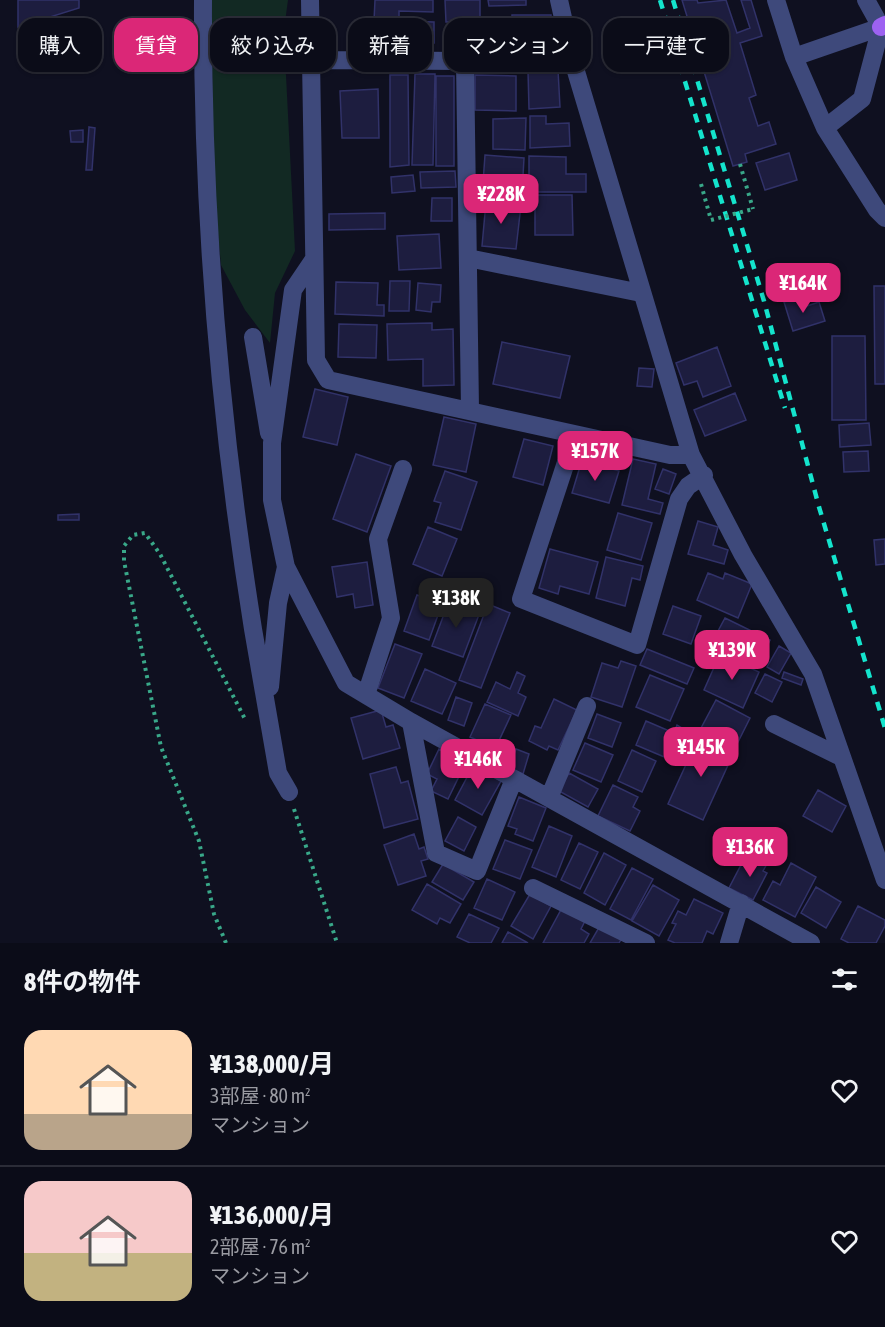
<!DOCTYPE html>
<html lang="ja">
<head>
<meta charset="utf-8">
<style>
	:root { --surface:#0b0c18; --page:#191a25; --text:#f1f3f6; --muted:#9a9ba2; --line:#2b2c37; --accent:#db2777 }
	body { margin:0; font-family:"Asap Condensed","Noto Sans JP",sans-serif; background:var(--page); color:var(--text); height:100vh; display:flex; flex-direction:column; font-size:22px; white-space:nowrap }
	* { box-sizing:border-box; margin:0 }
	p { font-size:20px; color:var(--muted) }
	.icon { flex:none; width:33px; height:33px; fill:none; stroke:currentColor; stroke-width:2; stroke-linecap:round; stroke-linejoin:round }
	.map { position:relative; height:943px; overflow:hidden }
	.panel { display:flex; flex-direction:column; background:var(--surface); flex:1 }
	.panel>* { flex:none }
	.banner { position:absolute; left:18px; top:18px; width:849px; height:54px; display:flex; gap:12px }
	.price { position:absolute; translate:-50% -51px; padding:0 14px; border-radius:12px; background:var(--accent); color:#fff; font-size:20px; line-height:39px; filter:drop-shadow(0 2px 3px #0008) }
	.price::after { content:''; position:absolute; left:50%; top:36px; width:18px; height:14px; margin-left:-9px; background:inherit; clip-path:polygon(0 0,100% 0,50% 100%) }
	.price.on { background:#222; color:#fff }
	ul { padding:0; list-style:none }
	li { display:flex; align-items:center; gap:18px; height:150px; padding:0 24px }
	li+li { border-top:2px solid var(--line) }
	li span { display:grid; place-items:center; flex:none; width:168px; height:120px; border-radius:18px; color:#555 }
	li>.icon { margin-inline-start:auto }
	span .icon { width:72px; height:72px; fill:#fffc; stroke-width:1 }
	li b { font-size:26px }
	h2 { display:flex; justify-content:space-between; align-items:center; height:72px; padding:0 24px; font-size:26px }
	.chip { padding:0 21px; border-radius:18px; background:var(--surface); box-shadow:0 2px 4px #0004,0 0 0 2px var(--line); font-size:21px; line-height:54px }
	.chip.on { background:var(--accent); color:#fff }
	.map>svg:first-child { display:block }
	.green { fill:#122923 }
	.building { fill:#1d1d3f; stroke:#313269; stroke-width:1.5 }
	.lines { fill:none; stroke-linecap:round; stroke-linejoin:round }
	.path { stroke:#39a889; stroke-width:4; stroke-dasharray:3 4.5; stroke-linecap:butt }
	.minor { stroke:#3e497b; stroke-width:18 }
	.major { stroke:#9d62f1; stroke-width:18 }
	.rail { stroke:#14e4cd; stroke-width:4.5; stroke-dasharray:9 8; stroke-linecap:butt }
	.path-bridge { stroke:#39a889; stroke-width:4; stroke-dasharray:3 4.5; stroke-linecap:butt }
</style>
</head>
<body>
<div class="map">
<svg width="885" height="943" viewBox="0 0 885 943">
	<rect width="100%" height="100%" fill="#0f1020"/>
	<!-- green -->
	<path class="green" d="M212 0H288L283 37 212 34Z
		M212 51 255 52 285 56 295 251 275 293 270 343 245 310 221 265 213 179Z"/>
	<!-- building -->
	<path class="building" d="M18 0H79V8L18 27Z
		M375 0H433V12L399 11V21L434 22V43L407 42V34H400V43L373 42Z
		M445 0H480V21L446 22Z
		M488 0H526V5L489 6Z
		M682 0H697L698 3 726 0 737 33 750 28 741 0H751L762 36 740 43 756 95 749 98 758 126 769 122 776 144 745 154 747 162 733 166Z
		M512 15H551V42H511Z
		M558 70 560 107 529 109 528 71Z
		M415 74H435L433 165H412Z
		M390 75H408L409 165 390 167Z
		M475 75 516 76V111L475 110Z
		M436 76H454V166H436Z
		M378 89 379 138H342L340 91Z
		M530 116H546V124L569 123 570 146 530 148Z
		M526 118 525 150 493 149V119Z
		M89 127 95 128 92 170H86Z
		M83 130V142H71L70 131Z
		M789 153 797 180 765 190 756 163Z
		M485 155 524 158 522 194 492 192 493 183H483Z
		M529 156 566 157V174H586V192H529Z
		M455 171 456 187 421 188 420 172Z
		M413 175 415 191 392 193 391 177Z
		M535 195H572L573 235H535Z
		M432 198H452V221H431Z
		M486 202 521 205 516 249 482 246Z
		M385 213V229L329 230V214Z
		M439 234 441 268 399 270 397 236Z
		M390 281H410L409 311H389Z
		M336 282 378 283 377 305H384V316L335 314Z
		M418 283 441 285 440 302H432L431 312 416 310Z
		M874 286H885V384H875Z
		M801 297 804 307 819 302 825 321 793 331 784 302Z
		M432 323V330L453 329 454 385 423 386V359L388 360 387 324Z
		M339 324 377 325 376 358 338 357Z
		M832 336H865L866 420H832Z
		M502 342 570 356 560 398 493 384Z
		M717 347 731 386 703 397 697 381 684 385 676 363Z
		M639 368 654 369 652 387 637 386Z
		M315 389 348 397 337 445 303 437Z
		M735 393 746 420 705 436 694 410Z
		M444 417 476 424 466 472 433 465Z
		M869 423 871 445 840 447 839 425Z
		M524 439 553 446 543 485 513 477Z
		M868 451 869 471 844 472 843 452Z
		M356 454 391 466 367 532 333 519Z
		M633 459 656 464 648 499 663 503 660 514 622 505Z
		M582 460 619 471 609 503 572 493Z
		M663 469 676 474 669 494 655 489Z
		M445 471 477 482 461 530 435 522 441 503 434 501Z
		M618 513 652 523 641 560 607 550Z
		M79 514V520H58V515Z
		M698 521 718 527 713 545 728 550 724 564 688 554Z
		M428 527 457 539 442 576 413 564Z
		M885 539V564L876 565 874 540Z
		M550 549 598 562 589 594 560 586 558 594 539 588Z
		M606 557 643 566 640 580 632 578 625 606 596 598Z
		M367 562 373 605 355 608 353 594 337 597 332 567Z
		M708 573 723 579 725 573 752 584 738 618 697 600Z
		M417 595 442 604 429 640 404 631Z
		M449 601 480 612 463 657 432 646Z
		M488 604 510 613 481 688 459 680Z
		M673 606 701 616 691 644 663 634Z
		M725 618 770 640 758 665 724 649 729 639 717 633Z
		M395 644 422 654 404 698 378 688Z
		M779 646 791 653 779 674 767 667Z
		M647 649 694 668 687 684 640 665Z
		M720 654 759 672 743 708 704 690Z
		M621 661 636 666 622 707 591 697 602 663 618 668Z
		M425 669 456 683 442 714 411 701Z
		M517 672 525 676 518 693 526 697 518 716 487 702 496 682 510 689Z
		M784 672 803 679 801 685 782 678Z
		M765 674 782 682 772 702 755 693Z
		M650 675 684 689 670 721 636 707Z
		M456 697 472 703 464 726 448 720Z
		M554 699 577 710 558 750 549 746 547 750 529 741 535 726 541 728Z
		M716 700 750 718 735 748 700 730Z
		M485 704 511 715 496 747 490 745 487 753 473 747 477 740 470 737Z
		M381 710 386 727 393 725 400 748 363 759 351 718Z
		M597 714 621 723 612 747 588 738Z
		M646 721 674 733 677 725 682 728 669 759 636 745Z
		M699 736 734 752 703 820 668 804Z
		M585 743 613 755 601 782 573 770Z
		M439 749 466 762 448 799 431 791 437 779 427 774Z
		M516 749 529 754 523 774 509 769Z
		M632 750 656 761 642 792 618 781Z
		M473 766 501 781 482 815 455 800Z
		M396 767 401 783 408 781 418 819 384 828 370 774Z
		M569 773 598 789 588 807 559 791Z
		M613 785 638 797 633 807 640 811 630 831 598 816Z
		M818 790 846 806 832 832 803 816Z
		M519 797 546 808 533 841 515 834 517 829 508 826Z
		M458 817 476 827 464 851 445 841Z
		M549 826 572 836 556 877 532 867Z
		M414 834 419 849 424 847 428 859 421 861 426 876 398 885 384 845Z
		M505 840 532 850 520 879 493 869Z
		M579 843 598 852 580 889 561 880Z
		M604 853 626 865 605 905 584 893Z
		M754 855 768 862 763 871 767 873 753 900 729 888 743 861 749 864Z
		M791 863 816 877 795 917 763 900 773 881 780 885Z
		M443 864 474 882 463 900 432 882Z
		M632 868 653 879 631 920 610 909Z
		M487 879 515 892 502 920 474 908Z
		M427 884 461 904 450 923 440 918 437 924 412 910Z
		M653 885 679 900 659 936 632 921Z
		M816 887 841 902 826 928 801 913Z
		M530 894 551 906 533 939 511 926Z
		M694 899 723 913 713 934 707 931 702 943H675L668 940 676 924 672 923 678 911 686 915Z
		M563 906 586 919 581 929 589 934 584 943H543Z
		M858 906 885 920V926L876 943H849L841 939Z
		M469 914 499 928 491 943H470L457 937Z
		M601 924 623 936 619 943H590Z
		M508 932 528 943H502Z"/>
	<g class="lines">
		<!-- path -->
		<path class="path" d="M224 43 292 46
			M740 164 753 209
			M701 184 711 220
			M294 809 337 943
			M226 943 214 914 199 841 161 747 124 561V546L133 535 145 533 160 554 246 721"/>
		<!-- minor -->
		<path class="minor" d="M203 0C202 209 220 423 253 629 261 677 270 725 278 773L289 792
			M310 0 316 360 328 380 670 455H691
			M559 0 572 58 691 455 743 555 813 674 885 880
			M776 0 794 57 825 128 877 210 885 218
			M794 57 881 27
			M311 60 465 61 572 58
			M465 61 470 409
			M825 128 862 99 881 27 866 0
			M468 258 641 293
			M314 259 293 290 272 443V500L286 567 346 683 411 722 811 943
			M253 337 269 433
			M575 435 521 599 637 645 679 499 688 486 704 475
			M270 687 278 603 286 567
			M366 695 391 618 378 539 403 469
			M411 722 436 853 477 871 514 779
			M774 724 841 757
			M549 798 587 706
			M533 888 646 943
			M729 943 741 903"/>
		<!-- major -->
		<path class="major" d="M881 27 885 25"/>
		<!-- rail -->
		<path class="rail" d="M660 0 785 408
			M673 0 764 301 819 507 885 728"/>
		<!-- path-bridge -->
		<path class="path-bridge" d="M711 220 753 209"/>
	</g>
</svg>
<b class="price" style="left:501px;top:225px">¥228K</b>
<b class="price" style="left:803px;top:314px">¥164K</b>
<b class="price" style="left:595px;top:482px">¥157K</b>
<b class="price on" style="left:456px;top:629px">¥138K</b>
<b class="price" style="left:732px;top:681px">¥139K</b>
<b class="price" style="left:701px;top:778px">¥145K</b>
<b class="price" style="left:478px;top:790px">¥146K</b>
<b class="price" style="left:750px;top:878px">¥136K</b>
<div class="banner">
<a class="chip">購入</a>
<a class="chip on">賃貸</a>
<a class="chip">絞り込み</a>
<a class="chip">新着</a>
<a class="chip">マンション</a>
<a class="chip">一戸建て</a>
</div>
</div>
<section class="panel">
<h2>8件の物件<svg class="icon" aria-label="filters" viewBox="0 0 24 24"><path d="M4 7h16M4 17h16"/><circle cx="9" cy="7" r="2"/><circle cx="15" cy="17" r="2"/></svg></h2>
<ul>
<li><span style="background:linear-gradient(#ffd9b3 70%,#b9a48a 0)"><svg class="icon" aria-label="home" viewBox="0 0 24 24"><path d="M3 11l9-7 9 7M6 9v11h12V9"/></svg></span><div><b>¥138,000/月</b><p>3部屋 · 80 m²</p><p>マンション</p></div><svg class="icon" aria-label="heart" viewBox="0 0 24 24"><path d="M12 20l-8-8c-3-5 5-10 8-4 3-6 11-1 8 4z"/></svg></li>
<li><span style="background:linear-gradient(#f6c9c9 60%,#c2b280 0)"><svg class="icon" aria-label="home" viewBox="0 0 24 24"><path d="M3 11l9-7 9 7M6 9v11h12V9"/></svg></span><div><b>¥136,000/月</b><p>2部屋 · 76 m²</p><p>マンション</p></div><svg class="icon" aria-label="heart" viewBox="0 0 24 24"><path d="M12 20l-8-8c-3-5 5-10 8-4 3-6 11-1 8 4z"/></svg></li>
</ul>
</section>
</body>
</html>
